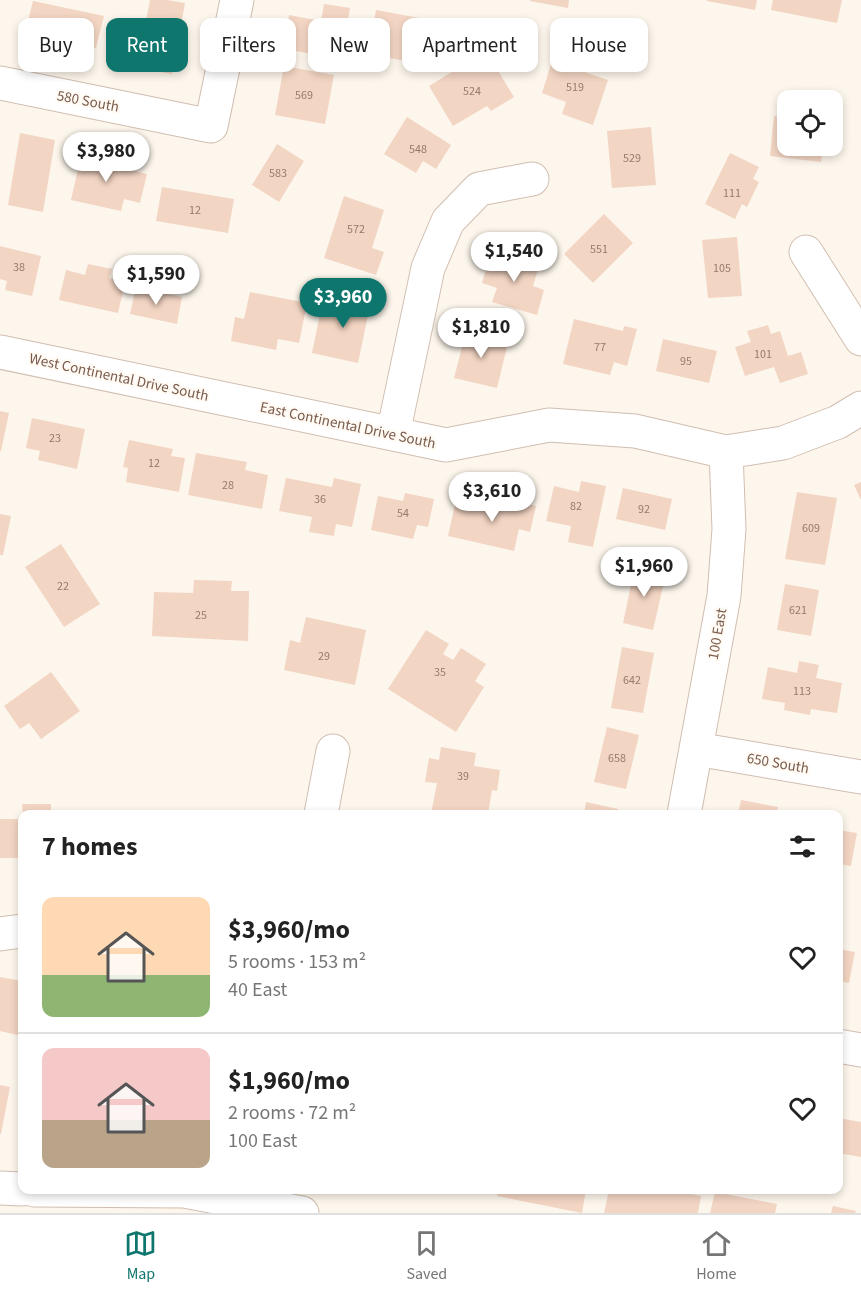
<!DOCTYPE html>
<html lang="en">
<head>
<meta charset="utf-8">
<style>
	:root { --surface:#fff; --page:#f2f2f2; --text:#222; --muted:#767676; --line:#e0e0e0; --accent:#0f766e }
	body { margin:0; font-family:"Source Sans 3",sans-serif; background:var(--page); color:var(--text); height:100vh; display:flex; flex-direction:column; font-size:22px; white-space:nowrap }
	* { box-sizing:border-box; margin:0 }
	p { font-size:20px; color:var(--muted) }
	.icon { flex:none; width:33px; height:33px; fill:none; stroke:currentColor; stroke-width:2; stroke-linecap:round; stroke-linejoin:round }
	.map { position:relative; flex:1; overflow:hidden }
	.side { position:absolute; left:18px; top:810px; width:825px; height:384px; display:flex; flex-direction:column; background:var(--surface); border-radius:12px; box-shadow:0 3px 9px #0003 }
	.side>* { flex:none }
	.top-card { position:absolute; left:18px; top:18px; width:825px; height:54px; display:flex; gap:12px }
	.buttons { position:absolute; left:777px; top:90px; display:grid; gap:12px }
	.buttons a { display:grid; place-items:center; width:66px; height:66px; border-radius:12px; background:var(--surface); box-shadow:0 3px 9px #0003; font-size:30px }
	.price { position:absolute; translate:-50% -51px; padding:0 14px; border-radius:21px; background:#fff; color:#222; font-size:20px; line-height:39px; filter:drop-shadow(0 2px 3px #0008) }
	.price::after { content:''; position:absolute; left:50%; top:36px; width:18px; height:14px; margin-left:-9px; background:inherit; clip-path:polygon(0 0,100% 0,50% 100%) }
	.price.on { background:var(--accent); color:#fff }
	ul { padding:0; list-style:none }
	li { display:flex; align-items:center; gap:18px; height:150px; padding:0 24px }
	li+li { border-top:2px solid var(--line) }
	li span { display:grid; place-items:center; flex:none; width:168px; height:120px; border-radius:12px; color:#555 }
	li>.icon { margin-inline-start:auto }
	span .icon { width:72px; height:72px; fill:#fffc; stroke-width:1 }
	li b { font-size:26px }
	h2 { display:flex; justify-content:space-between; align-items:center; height:72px; padding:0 24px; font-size:26px }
	.chip { padding:0 21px; border-radius:12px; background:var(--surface); box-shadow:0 3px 9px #0003; font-size:21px; line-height:54px }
	.chip.on { background:var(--accent); color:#fff }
	.tab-bar { display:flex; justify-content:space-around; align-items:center; height:84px; border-top:2px solid var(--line); background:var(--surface); font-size:16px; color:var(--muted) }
	.tab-bar a { display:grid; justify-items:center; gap:3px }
	.tab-bar .on { color:var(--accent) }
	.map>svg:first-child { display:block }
	.building { fill:#f3d5c3 }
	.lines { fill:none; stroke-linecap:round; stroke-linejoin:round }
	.minor-casing { stroke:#d1beb0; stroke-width:35 }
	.minor { stroke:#fff; stroke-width:33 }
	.labels { text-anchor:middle; stroke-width:4.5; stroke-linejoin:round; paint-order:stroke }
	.number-label { font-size:12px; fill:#987a6a }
	.street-label { font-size:15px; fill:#7a5c4d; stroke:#fffaf3 }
</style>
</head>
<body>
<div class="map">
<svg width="861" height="1213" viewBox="0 0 861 1213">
	<rect width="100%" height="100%" fill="#fdf6ec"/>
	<!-- building -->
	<path class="building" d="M150 0H167L185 3 172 74 137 68Z
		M530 0H569L568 8 530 1Z
		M707 0H757L755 10 707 1Z
		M773 0H842L837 23 771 10Z
		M33 1 104 16 96 48 25 33Z
		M324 4 350 8 341 59 284 49 289 15 321 21Z
		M376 10 419 18 411 62 368 54Z
		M486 51 514 97 491 111 487 106 453 126 429 86Z
		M552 61 608 80 593 125 562 114 566 102 542 93Z
		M284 66 334 75 325 124 275 115Z
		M774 116 788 118V146H823L821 162 770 156Z
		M407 117 451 145 436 169 423 161 416 173 384 154Z
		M651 127 656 185 612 188 607 131Z
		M20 133 55 140 43 212 8 205Z
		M277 144 304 161 279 202 252 185Z
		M82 151 108 157 106 164 147 174 140 203 124 199 121 211 71 200Z
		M730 153 759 167 753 179 759 182 747 207 742 204 735 219 705 204Z
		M162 187 234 199 228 233 156 221Z
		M344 196 384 210 372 248 384 252 376 275 324 258Z
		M604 214 633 243 593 283 564 254Z
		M737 237 742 296 708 298 702 240Z
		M0 246 41 256 32 296 5 290 7 281 0 279Z
		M491 252 539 266 533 286 544 290 537 315 492 302 497 288 482 283Z
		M88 264 112 269 109 278 125 282 118 313 59 300 66 270 85 275Z
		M136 287 182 297 177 324 130 314Z
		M250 292 307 303 299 343 278 339 276 350 231 341 235 317 244 319Z
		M333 293 371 301 358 363 312 353 320 314 329 315Z
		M574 319 623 331 624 326 637 329 627 366 614 362 610 375 563 364Z
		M768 325 771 334 780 331 788 356 801 352 808 374 780 383 774 367 745 376 735 347 751 342 747 331Z
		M467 328 494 334 492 343 507 347 497 388 454 378Z
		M663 339 717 351 709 383 656 371Z
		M0 411 9 413 1 451H0Z
		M32 418 85 429 77 469 38 460 40 451 26 448Z
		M129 440 173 449 171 456 185 458 179 492 126 482 128 468 123 467Z
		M196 453 247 462 245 470 268 475 262 509 188 495Z
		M286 478 332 487 334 478 361 484 352 527 336 524 334 536 309 532 312 517 279 511Z
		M581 481 606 486 593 547 568 542 571 526 546 521 554 486 579 492Z
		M861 482V500L854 485Z
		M623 488 672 499 665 530 616 519Z
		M797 492 837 498 825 565 785 559Z
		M405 493 434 499 428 527 417 525 413 539 371 530 378 496 403 501Z
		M498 498 536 506 530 532 519 529 514 551 448 536 456 500 495 508Z
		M0 514 11 516 3 555H0Z
		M61 544 100 604 64 627 25 567Z
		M635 566 666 573 653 630 623 623Z
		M194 580 232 581 231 591H249L248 641 152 636 154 592 193 593Z
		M785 584 819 590 811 636 777 630Z
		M306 617 366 630 355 685 284 670 290 640 300 643Z
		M426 630 449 644 443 654 453 660 461 648 486 664 475 681 484 687 456 732 388 689Z
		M622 647 654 653 643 713 611 708Z
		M799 661 819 665 816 678 842 683 837 713 811 709 810 715 784 710 785 703 762 699 768 667 797 673Z
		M51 672 80 711 41 739 29 723 20 729 4 706Z
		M607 727 639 735 626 789 594 782Z
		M441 747 476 753 474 766 500 770 497 791 492 790 488 814H431L437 783 425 782 429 758 439 760Z
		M741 800 778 807 776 814H738Z
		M586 802 618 809 617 814H584Z
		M22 804H51V814H23Z
		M0 819H22V858H0Z
		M838 830 857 833 851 866 838 864Z
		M838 949 855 952 849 983 838 981Z
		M0 977 22 981V1036L0 1031Z
		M0 1085 10 1087 1 1134H0Z
		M838 1118 861 1122V1157L838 1153Z
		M498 1190H586L582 1213 497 1196Z
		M609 1190H670L701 1196 698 1213H604Z
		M715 1192 777 1204 775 1213H710Z
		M833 1206 856 1211 855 1213H831Z"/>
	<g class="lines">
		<!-- minor casing -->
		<g class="minor-casing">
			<path id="minor" d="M0 83 211 126 237 0
				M806 252 861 339
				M0 352 446 445 549 425 635 431 726 452 783 443 838 422 861 408
				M393 434 428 268 448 221 479 189 532 179
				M696 749 861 777
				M321 814 333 751
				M684 814 724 596 729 529 726 452
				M0 934 22 931
				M838 1046 861 1050
				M0 1188 22 1189
				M34 1190 184 1191 302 1213"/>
		</g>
		<!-- minor -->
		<use href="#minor" class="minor"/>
	</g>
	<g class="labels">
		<!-- number labels -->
		<g class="number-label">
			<text x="575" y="91">519</text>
			<text x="472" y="95">524</text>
			<text x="304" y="99">569</text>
			<text x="418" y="153">548</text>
			<text x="632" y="162">529</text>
			<text x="278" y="177">583</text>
			<text x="732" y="197">111</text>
			<text x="195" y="214">12</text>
			<text x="356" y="233">572</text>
			<text x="599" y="253">551</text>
			<text x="19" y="271">38</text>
			<text x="722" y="272">105</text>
			<text x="600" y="351">77</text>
			<text x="763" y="358">101</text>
			<text x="686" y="365">95</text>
			<text x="55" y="442">23</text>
			<text x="154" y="467">12</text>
			<text x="228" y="489">28</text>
			<text x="320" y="503">36</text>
			<text x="576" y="510">82</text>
			<text x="644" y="513">92</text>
			<text x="403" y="517">54</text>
			<text x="811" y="532">609</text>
			<text x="63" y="590">22</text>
			<text x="798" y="614">621</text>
			<text x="201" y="619">25</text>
			<text x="324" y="660">29</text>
			<text x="440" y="676">35</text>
			<text x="632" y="684">642</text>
			<text x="802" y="695">113</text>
			<text x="617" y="762">658</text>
			<text x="463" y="780">39</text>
		</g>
		<!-- street labels -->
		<g class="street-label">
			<text transform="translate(88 101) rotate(11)" y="5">580 South</text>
			<text transform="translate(119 377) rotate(12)" y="5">West Continental Drive South</text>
			<text transform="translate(348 425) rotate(12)" y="5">East Continental Drive South</text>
			<text transform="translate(717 634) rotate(-80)" y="5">100 East</text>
			<text transform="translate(778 763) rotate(10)" y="5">650 South</text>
		</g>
	</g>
</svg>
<div class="buttons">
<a><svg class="icon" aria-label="locate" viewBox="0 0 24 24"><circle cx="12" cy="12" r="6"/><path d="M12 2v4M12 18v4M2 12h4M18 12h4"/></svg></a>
</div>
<b class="price" style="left:106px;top:183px">$3,980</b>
<b class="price" style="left:514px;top:283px">$1,540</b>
<b class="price" style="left:156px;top:306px">$1,590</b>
<b class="price on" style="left:343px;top:329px">$3,960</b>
<b class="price" style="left:481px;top:359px">$1,810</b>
<b class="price" style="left:492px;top:523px">$3,610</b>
<b class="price" style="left:644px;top:598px">$1,960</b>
<div class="top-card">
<a class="chip">Buy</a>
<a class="chip on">Rent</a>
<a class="chip">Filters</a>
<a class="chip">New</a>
<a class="chip">Apartment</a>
<a class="chip">House</a>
</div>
<section class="side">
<h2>7 homes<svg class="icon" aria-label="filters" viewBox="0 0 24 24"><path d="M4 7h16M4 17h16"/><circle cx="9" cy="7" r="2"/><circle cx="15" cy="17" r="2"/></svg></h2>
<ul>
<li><span style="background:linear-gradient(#ffd9b3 65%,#8fb573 0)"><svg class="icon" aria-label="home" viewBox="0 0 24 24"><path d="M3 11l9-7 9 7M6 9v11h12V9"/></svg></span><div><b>$3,960/mo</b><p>5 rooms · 153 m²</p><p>40 East</p></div><svg class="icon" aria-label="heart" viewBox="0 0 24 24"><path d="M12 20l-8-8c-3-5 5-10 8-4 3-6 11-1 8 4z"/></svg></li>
<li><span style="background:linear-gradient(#f6c9c9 60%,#b9a48a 0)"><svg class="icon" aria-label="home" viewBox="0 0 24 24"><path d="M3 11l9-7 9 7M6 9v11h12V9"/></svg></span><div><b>$1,960/mo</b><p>2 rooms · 72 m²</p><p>100 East</p></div><svg class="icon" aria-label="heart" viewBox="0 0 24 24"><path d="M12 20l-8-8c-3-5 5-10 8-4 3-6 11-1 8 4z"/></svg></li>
</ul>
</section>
</div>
<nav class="tab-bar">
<a class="on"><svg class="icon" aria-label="map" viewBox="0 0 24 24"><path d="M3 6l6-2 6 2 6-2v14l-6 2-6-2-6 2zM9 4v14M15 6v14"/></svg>Map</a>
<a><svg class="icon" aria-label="saved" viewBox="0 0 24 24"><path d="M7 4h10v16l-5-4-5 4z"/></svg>Saved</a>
<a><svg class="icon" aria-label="home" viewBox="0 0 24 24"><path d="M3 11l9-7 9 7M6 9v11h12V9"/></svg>Home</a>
</nav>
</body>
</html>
